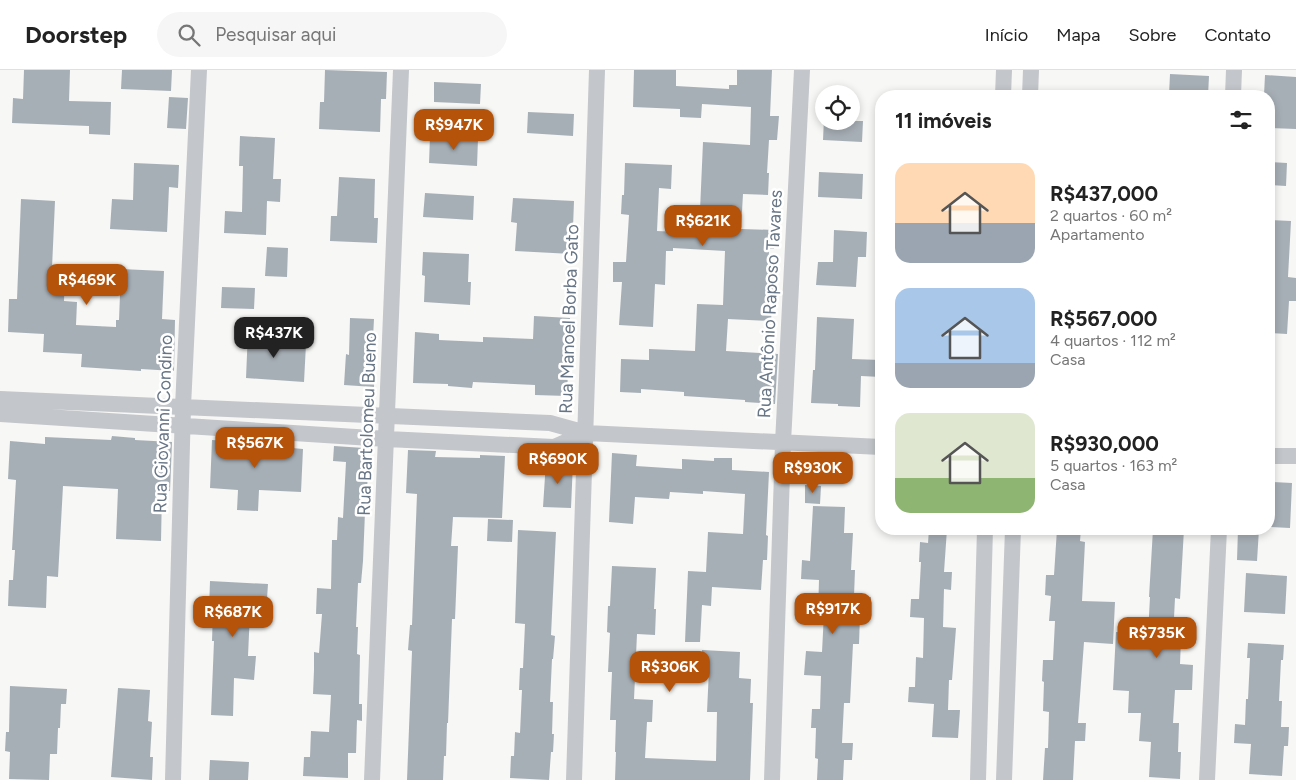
<!DOCTYPE html>
<html lang="pt">
<head>
<meta charset="utf-8">
<style>
	:root { --surface:#fff; --page:#f6f6f6; --text:#222; --muted:#767676; --line:#e0e0e0; --accent:#b45309 }
	body { margin:0; font-family:Figtree,sans-serif; background:var(--page); color:var(--text); height:100vh; display:flex; flex-direction:column; font-size:19px; white-space:nowrap }
	* { box-sizing:border-box; margin:0 }
	p { font-size:16px; color:var(--muted) }
	.icon { flex:none; width:28px; height:28px; fill:none; stroke:currentColor; stroke-width:2; stroke-linecap:round; stroke-linejoin:round }
	.map { position:relative; flex:1; overflow:hidden }
	.details { position:absolute; left:875px; top:20px; width:400px; height:445px; display:flex; flex-direction:column; background:var(--surface); border-radius:20px; box-shadow:0 2px 8px #0003 }
	.details>* { flex:none }
	.tools { position:absolute; left:815px; top:15px; display:grid; gap:10px }
	.tools a { display:grid; place-items:center; width:45px; height:45px; border-radius:50%; background:var(--surface); box-shadow:0 2px 8px #0003; font-size:25px }
	.price { position:absolute; translate:-50% -42px; padding:0 11px; border-radius:10px; background:var(--accent); color:#fff; font-size:16px; line-height:32px; filter:drop-shadow(0 1px 2px #0008) }
	.price::after { content:''; position:absolute; left:50%; top:30px; width:15px; height:11px; margin-left:-8px; background:inherit; clip-path:polygon(0 0,100% 0,50% 100%) }
	.price.on { background:#222; color:#fff }
	ul { padding:0; list-style:none }
	li { display:flex; align-items:center; gap:15px; height:125px; padding:0 20px }
	li span { display:grid; place-items:center; flex:none; width:140px; height:100px; border-radius:15px; color:#555 }
	li>.icon { margin-inline-start:auto }
	span .icon { width:60px; height:60px; fill:#fffc; stroke-width:1 }
	li b { font-size:21px }
	h2 { display:flex; justify-content:space-between; align-items:center; height:60px; padding:0 20px; font-size:21px }
	header { display:flex; align-items:center; gap:30px; box-sizing:border-box; height:70px; padding:0 25px; background:var(--surface); border-bottom:1px solid var(--line) }
	header strong { font-size:24px }
	nav { display:flex; gap:28px; margin-inline-start:auto; font-size:18px }
	.search { width:350px; height:45px; background:var(--page); display:flex; align-items:center; gap:12px; box-sizing:border-box; padding:0 18px; border-radius:28px; color:var(--muted); font-size:19px }
	.map>svg:first-child { display:block }
	.building { fill:#a7afb6 }
	.lines { fill:none; stroke-linecap:round; stroke-linejoin:round }
	.minor { stroke:#c3c6ca; stroke-width:16 }
	.labels { text-anchor:middle; stroke-width:5; stroke-linejoin:round; paint-order:stroke }
	.street-label { font-size:18px; fill:#677585; stroke:#fff }
</style>
</head>
<body>
<header>
<strong>Doorstep</strong>
<div class="search"><svg class="icon" aria-label="search" viewBox="0 0 24 24"><circle cx="10" cy="10" r="6"/><path d="M15 15l6 6"/></svg>Pesquisar aqui</div>
<nav><a>Início</a><a>Mapa</a><a>Sobre</a><a>Contato</a></nav>
</header>
<div class="map">
<svg width="1296" height="710" viewBox="0 0 1296 710">
	<rect width="100%" height="100%" fill="#f7f7f5"/>
	<!-- building -->
	<path class="building" d="M24 0H70L69 31 111 32 110 65 89 64V56L12 53 13 28 23 29Z
		M122 0H172L171 21 121 19Z
		M325 0 387 2 386 29H381L380 62 319 59 320 32H324Z
		M634 0H676V16L729 19V15H737V0H772L770 46H779L777 70H769L767 103H769L768 125 743 124 741 159 775 160 774 179H769L768 212H775L773 237H772L771 251 728 249 726 281 778 284 775 334 745 332V330L684 326V322L641 319V323L620 322 621 289 649 290V279L695 281 697 234 723 235 725 181 673 178V181H666L665 215 655 214 653 257 619 255 622 212H613V192H626L629 145 621 144 622 125H624L625 93 672 95 671 119 659 118 657 161 699 163 703 72 750 75 751 37 702 34 701 48 680 47V39L633 37Z
		M1170 4 1209 6 1208 26 1169 25Z
		M1265 5 1296 7V59L1269 58V26L1264 25Z
		M434 12 481 14 480 34 434 32Z
		M169 27 188 28 186 59 167 58Z
		M528 42 574 44 573 66 527 63Z
		M824 48V51H863L862 72 823 70Z
		M240 66 275 68 273 109H281L280 132 267 131 266 165 224 163 225 141 242 142 243 96H239Z
		M430 66 478 69 477 96 429 93Z
		M1269 92 1287 93 1286 116 1269 115Z
		M134 93 179 95 178 118 169 117 167 162 110 159 112 129 133 130Z
		M819 102 863 104 862 129 818 127Z
		M339 107 375 109 374 148H378L377 173 330 171 331 146H337Z
		M425 123 474 126 473 150 423 147Z
		M513 128 574 131 572 184 515 181 517 153 511 152Z
		M21 129 55 131 52 198H65L64 231 77 232 76 255 116 257V250H119L121 199 164 201 162 249 175 250 174 301 141 299V301L81 297 82 284 43 282 44 264 8 262 9 229H17Z
		M1269 150 1291 151 1288 207 1296 208V231H1289L1287 264 1269 263Z
		M834 160 867 162 866 187H858L856 217 816 215 818 192H833Z
		M267 177 288 178 287 207 265 206Z
		M423 182 469 184 468 212H471L470 235 424 232 425 206 422 205Z
		M222 217 255 218 254 239 221 238Z
		M534 246 570 248 567 326 535 325V315L473 312 472 318 448 316V314L413 313 415 262 439 264V270L483 272V267L533 269Z
		M817 247 854 249 852 289 881 290V307L861 306 860 337 838 336V334L811 333 813 300H815Z
		M350 248 374 249 372 286H375L374 317 344 315 346 284 349 285Z
		M248 261 273 263V272L306 274 304 312 246 308Z
		M112 366 135 368V370L172 372 170 421H162L161 471 116 469 118 419 63 416 58 507 47 506 46 538 8 536 9 510H13L15 480H12L16 410 8 409 10 371 45 374V367L111 370Z
		M212 370 242 372V370L281 372V377L303 379 301 422 259 420 258 441 237 440 238 420 210 418Z
		M334 376 364 378 362 399 368 400 366 443 365 442 363 491 361 513H358L356 557H358L357 584 360 585 359 634H362V651L357 650 356 683H348V708L303 706 304 687H310L311 661 329 662 331 625 313 624 314 600V582L319 583 322 544H316L317 518 331 519 332 470H337L338 447 343 448 346 392 333 391Z
		M408 380 436 381 435 387 480 388V385L505 386 502 448 453 447 451 476H458L455 549H452L448 653H447L446 686H444L443 710H407L412 581 408 580 410 555H412L417 424 406 423Z
		M612 383 637 385 636 396 682 399V389L714 391V388H732V400L769 402 766 465 768 466 767 490H763L761 520 712 517 711 536 702 535 700 572H685L688 501 706 502 708 462 743 464 745 424 703 421V424L670 422 669 429 635 427 633 454 609 452Z
		M546 391 573 392 571 438 543 437Z
		M1273 412 1292 413 1290 458 1271 457Z
		M805 415 821 416 820 434 805 433Z
		M813 436 845 437 844 463H853L851 500H855L854 526 871 527V546L860 545 859 574H853L850 633H844L842 673H853L852 690H844L843 710H817L818 689 815 688 816 658H811L812 639H820L821 606 804 605 806 581 822 582 824 543H818L819 510 801 509 802 490 810 491Z
		M488 449 513 450 512 472 487 471Z
		M929 459H947L944 502H952L951 520 944 519 943 557 956 558 952 610H949L948 640H960L958 668 932 667 934 634 908 632 909 617H915L916 587 923 588 924 548 910 547 911 529H919L921 492H919L920 472 928 473Z
		M1057 459H1081L1080 471 1085 472 1082 531 1115 532 1113 574 1084 572 1078 653H1086L1085 671H1075L1073 710H1043L1045 678H1048L1049 642 1043 641 1044 612 1042 611 1043 590H1053L1055 551H1049L1051 526 1045 525 1046 505H1054Z
		M1153 459H1184L1180 529 1175 528 1173 568 1181 569 1180 594 1193 595 1192 620H1175L1173 653H1179L1178 682H1181L1180 709 1149 707 1151 672 1139 671 1141 643H1128L1129 621 1113 620 1116 562 1148 564 1150 527H1149Z
		M1238 459H1259L1257 491 1237 490Z
		M518 460 556 462 551 565 555 566 553 589H552L550 632H553L552 664H554L553 682H551L549 710 510 708 511 686H514L515 662 520 663 522 620H519L520 598H523L525 554 515 553Z
		M612 496 656 498 654 539H656L655 565 637 564 634 629 653 630 652 652H647L645 688 716 691 717 642H707L709 599H702V580L740 582 739 608 751 609 750 633H753L750 710H615L616 682H615L616 650H610L612 602H608L610 563 607 562 608 536H610Z
		M1246 503 1287 506 1285 544 1244 542Z
		M210 511 268 514 266 543 250 542 248 586H256L254 610 234 608 233 646 211 645 214 571H212L213 540H209Z
		M1248 573 1284 575 1283 590H1281L1279 631H1282L1281 657H1289L1288 676H1284L1282 706 1249 704 1251 674 1234 673 1235 654 1245 655 1246 629H1248L1250 588H1247Z
		M10 616 67 619 66 634H61L60 658H58L57 684H50L49 710 9 709 10 682 5 681 6 662H9Z
		M118 618 150 620 148 651 152 652 150 687H153L152 710 111 707Z
		M210 690 249 692 248 710H209Z"/>
	<g class="lines">
		<!-- minor -->
		<path class="minor" d="M1003 26 1004 0
			M1030 26 1031 0
			M1233 26 1234 0
			M0 329 550 353 586 363 881 377
			M0 344 387 369 554 377 586 363
			M1269 386H1296
			M173 710 183 337 199 0
			M372 710 401 0
			M574 710 597 0
			M772 710 783 373 802 0
			M978 710 985 459
			M1004 710 1013 459
			M1207 710 1219 459"/>
	</g>
	<g class="labels">
		<!-- street labels -->
		<g class="street-label">
			<text transform="translate(770 234) rotate(-87)" y="6">Rua Antônio Raposo Tavares</text>
			<text transform="translate(569 249) rotate(-88)" y="6">Rua Manoel Borba Gato</text>
			<text transform="translate(163 354) rotate(-88)" y="6">Rua Giovanni Condino</text>
			<text transform="translate(367 354) rotate(-88)" y="6">Rua Bartolomeu Bueno</text>
		</g>
	</g>
</svg>
<div class="tools">
<a><svg class="icon" aria-label="locate" viewBox="0 0 24 24"><circle cx="12" cy="12" r="6"/><path d="M12 2v4M12 18v4M2 12h4M18 12h4"/></svg></a>
</div>
<b class="price" style="left:454px;top:81px">R$947K</b>
<b class="price" style="left:703px;top:177px">R$621K</b>
<b class="price" style="left:87px;top:236px">R$469K</b>
<b class="price on" style="left:274px;top:289px">R$437K</b>
<b class="price" style="left:255px;top:399px">R$567K</b>
<b class="price" style="left:558px;top:415px">R$690K</b>
<b class="price" style="left:813px;top:424px">R$930K</b>
<b class="price" style="left:833px;top:565px">R$917K</b>
<b class="price" style="left:233px;top:568px">R$687K</b>
<b class="price" style="left:1157px;top:589px">R$735K</b>
<b class="price" style="left:670px;top:623px">R$306K</b>
<section class="details">
<h2>11 imóveis<svg class="icon" aria-label="filters" viewBox="0 0 24 24"><path d="M4 7h16M4 17h16"/><circle cx="9" cy="7" r="2"/><circle cx="15" cy="17" r="2"/></svg></h2>
<ul>
<li><span style="background:linear-gradient(#ffd9b3 60%,#9aa5b1 0)"><svg class="icon" aria-label="home" viewBox="0 0 24 24"><path d="M3 11l9-7 9 7M6 9v11h12V9"/></svg></span><div><b>R$437,000</b><p>2 quartos · 60 m²</p><p>Apartamento</p></div></li>
<li><span style="background:linear-gradient(#a9c7e8 75%,#9aa5b1 0)"><svg class="icon" aria-label="home" viewBox="0 0 24 24"><path d="M3 11l9-7 9 7M6 9v11h12V9"/></svg></span><div><b>R$567,000</b><p>4 quartos · 112 m²</p><p>Casa</p></div></li>
<li><span style="background:linear-gradient(#dfe7d0 65%,#8fb573 0)"><svg class="icon" aria-label="home" viewBox="0 0 24 24"><path d="M3 11l9-7 9 7M6 9v11h12V9"/></svg></span><div><b>R$930,000</b><p>5 quartos · 163 m²</p><p>Casa</p></div></li>
</ul>
</section>
</div>
</body>
</html>
